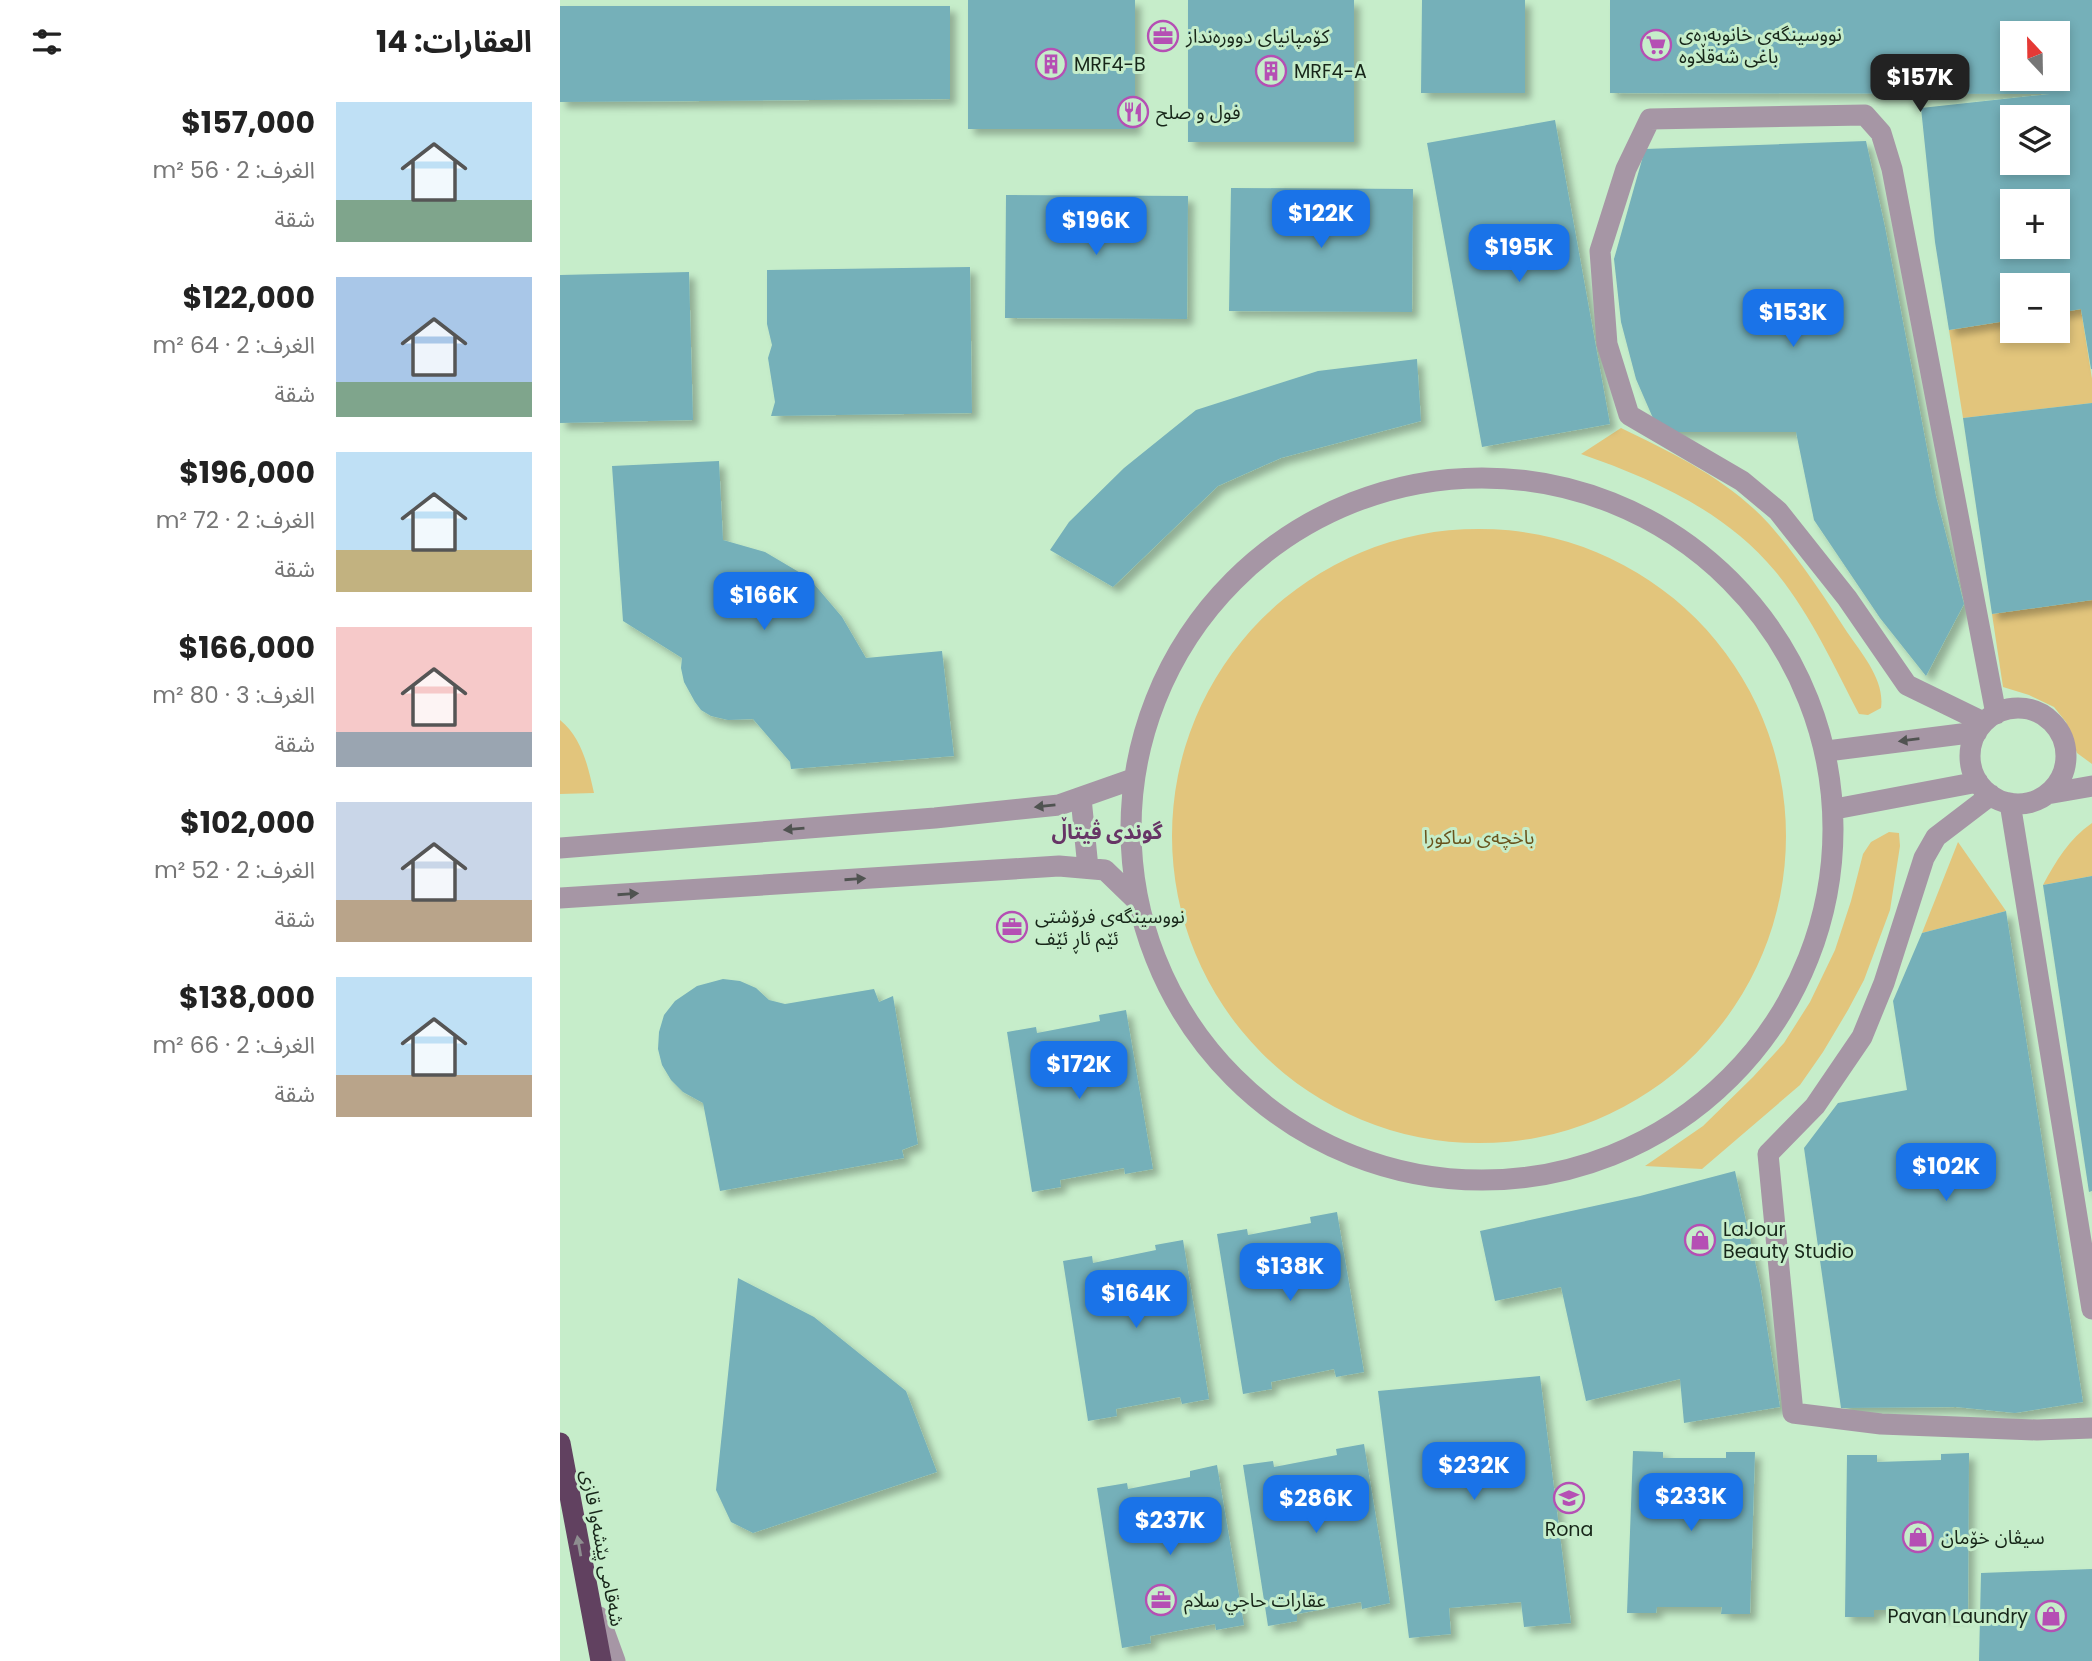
<!DOCTYPE html>
<html lang="ar">
<head>
<meta charset="utf-8">
<style>
	:root { --surface:#fff; --page:#f6f6f6; --text:#222; --muted:#767676; --accent:#1a73e8 }
	body { margin:0; font-family:Poppins,"Noto Sans Arabic",sans-serif; background:var(--page); color:var(--text); direction:rtl; height:100vh; display:flex; flex-direction:column; font-size:26px; white-space:nowrap }
	* { box-sizing:border-box; margin:0 }
	p { font-size:23px; color:var(--muted) }
	.icon { flex:none; width:38px; height:38px; fill:none; stroke:currentColor; stroke-width:2; stroke-linecap:round; stroke-linejoin:round }
	.map { position:relative; flex:1; overflow:hidden; direction:ltr }
	.drawer { display:flex; flex-direction:column; background:var(--surface); width:560px }
	.drawer>* { flex:none }
	.needle { width:46px; rotate:338deg }
	.fabs { position:absolute; left:1440px; top:21px; display:grid; gap:14px }
	.fabs a { display:grid; place-items:center; width:70px; height:70px; border-radius:0px; background:var(--surface); box-shadow:0 4px 10px #0003; font-size:35px }
	.price { position:absolute; translate:-50% -60px; padding:0 16px; border-radius:14px; background:var(--accent); color:#fff; font-size:23px; line-height:46px; filter:drop-shadow(0 2px 4px #0008) }
	.price::after { content:''; position:absolute; left:50%; top:42px; width:21px; height:16px; margin-left:-10px; background:inherit; clip-path:polygon(0 0,100% 0,50% 100%) }
	.price.current { background:#222; color:#fff }
	ul { padding:0; list-style:none }
	li { display:flex; align-items:center; gap:21px; height:175px; padding:0 28px }
	li span { display:grid; place-items:center; flex:none; width:196px; height:140px; border-radius:0px; color:#555 }
	li>.icon { margin-inline-start:auto }
	span .icon { width:84px; height:84px; fill:#fffc; stroke-width:1 }
	li b { font-size:30px }
	h2 { display:flex; justify-content:space-between; align-items:center; height:84px; padding:0 28px; font-size:30px }
	main { display:flex; flex:1; min-height:0 }
	.map>svg:first-child { display:block }
	.green { fill:#e2c57c }
	.building { fill:#75b0b9; fill-rule:evenodd; filter:url(#shadow) }
	.lines { fill:none; stroke-linecap:round; stroke-linejoin:round }
	.minor { stroke:#a696a5; stroke-width:21 }
	.highway { stroke:#614160; stroke-width:21 }
	.oneway { fill:#505351 }
	.oneway2 { fill:#8e8e90 }
	.labels { text-anchor:middle; stroke-width:6; stroke-linejoin:round; paint-order:stroke }
	.poi-label { font-size:19px; fill:#172619; stroke:#c6edca; text-anchor:start }
	.park-label { font-size:19px; fill:#69541d; stroke:#c6edca }
	.street-label { font-size:19px; fill:#172619; stroke:#c6edca }
	.neighbourhood-label { font-size:21px; font-weight:bold; fill:#673566; stroke:#c6edca }
</style>
</head>
<body>
<main>
<div class="map">
<svg width="1532" height="1661" viewBox="0 0 1532 1661">
	<defs>
		<filter id="shadow"><feDropShadow dx="6" dy="6" stdDeviation="3.5" flood-color="#0004"/></filter>
	</defs>
	<rect width="100%" height="100%" fill="#c6edca"/>
	<!-- green -->
	<path class="green" d="M1521 309 1532 379V403L1403 418 1389 330 1452 320V331H1498V313Z
		M1061 428C1113 453 1169 480 1209 524 1238 557 1263 595 1287 632 1302 654 1325 680 1321 708L1308 715 1299 714C1274 666 1250 613 1215 571 1165 511 1093 479 1021 454Z
		M612 836a307 307 0 1 1 614 0a307 307 0 1 1-614 0Z
		M1532 600V764L1517 753 1506 722 1494 707 1469 695 1443 687 1432 614Z
		M0 720C22 738 28 766 34 793L0 794Z
		M1532 823V876L1483 885C1496 861 1509 839 1532 823Z
		M1329 832 1339 833 1340 846 1330 910 1304 980 1288 1010 1263 1052 1240 1085 1142 1169 1085 1166 1143 1126 1193 1077 1224 1043 1250 1002 1275 950 1291 901 1303 854 1311 842Z
		M1398 842 1446 911 1362 933Z"/>
	<!-- building -->
	<path class="building" d="M408 0H575V129H408Z
		M628 0H794V142H628Z
		M862 0H965V93H861Z
		M1050 0H1532V369H1531L1521 309 1498 313V285H1452V320L1389 330 1375 242 1361 108 1490 94 1050 93ZM1452 33H1498V79H1452ZM1452 117H1498V163H1452ZM1452 201H1498V247H1452Z
		M0 6H390V99L0 102Z
		M995 120 1050 424 922 447 867 143Z
		M1306 141 1325 227 1376 496 1404 604 1366 676 1320 618 1254 520 1236 432H1099L1076 379 1061 322 1054 259 1085 149Z
		M671 188 853 189 852 312 669 311Z
		M446 195 628 196 627 319 445 318Z
		M410 267 412 413 211 416 215 402 208 358 212 345 207 324V270Z
		M129 272 133 420 0 423V275Z
		M857 359 861 421 721 458 658 486 553 587 490 550 509 522 564 468 636 410 758 371Z
		M1532 403V600L1432 614 1403 418Z
		M159 461 163 540 205 552 249 578 282 617 306 658 382 651 394 756 231 769 230 762 193 719 168 720 151 716 141 710 135 702 124 682 121 668 122 658 63 621 52 466Z
		M1532 876V1191L1529 1192 1483 885Z
		M1446 911 1523 1402 1455 1413 1396 1407 1281 1408 1244 1148 1278 1103 1347 1090 1333 1001 1362 933Z
		M163 979 180 981 196 988 209 1000 225 1004 314 989 319 1002 333 996 358 1144 342 1150 344 1158 160 1191 143 1103 123 1092 111 1080 102 1065 98 1049 99 1032 104 1015 115 1001 137 986Z
		M566 1010 593 1169 565 1174 564 1168 500 1180 501 1187 472 1192 447 1032 476 1027 477 1033 540 1021 539 1015Z
		M1175 1171 1200 1284 1220 1407 1124 1423 1120 1379 1026 1401 1001 1287 935 1301 920 1231 1080 1196Z
		M777 1212 804 1372 776 1377 774 1369 711 1382 712 1389 683 1394 657 1234 687 1229 688 1235 751 1223 750 1217Z
		M623 1240 649 1399 622 1404 620 1397 556 1409 557 1416 528 1421 503 1261 532 1256 533 1263 596 1250 595 1245Z
		M178 1278 254 1317 346 1391 377 1472 193 1533 171 1522 156 1490Z
		M980 1376 1011 1623 964 1627 961 1602 889 1608 891 1634 849 1638 818 1391Z
		M804 1444 830 1603 802 1609 801 1602 737 1614V1621L708 1626 683 1465 713 1461 714 1467 777 1455 776 1449Z
		M1073 1451 1103 1452V1458H1166V1452H1195L1190 1614H1161L1162 1607H1097L1096 1613H1067Z
		M1409 1453 1408 1615 1380 1616V1609L1314 1610V1617H1285L1287 1455H1317V1462L1381 1460V1454Z
		M657 1465 684 1625 656 1630 655 1624 590 1636 591 1643 562 1648 537 1488 567 1483 568 1489 630 1477V1471Z
		M1532 1569V1661H1419L1421 1573Z"/>
	<g class="lines">
		<!-- minor -->
		<path class="minor" d="M571 829a351 351 0 1 1 702 0a351 351 0 1 1-702 0Z
			M1410 756a48 48 0 1 1 96 0a48 48 0 1 1-96 0Z
			M1423 722 1347 685 1287 598 1218 511 1182 481 1069 415 1047 344 1040 251 1066 169 1090 119 1305 115 1321 133 1332 169 1436 714
			M1267 751 1417 732
			M1487 794 1532 786
			M1431 795 1376 837 1364 858 1324 983 1302 1037 1255 1106 1208 1154 1233 1413 1321 1424 1477 1430 1532 1428
			M521 798 528 868
			M1450 803 1532 1309
			M1275 809 1418 782
			M0 848 375 818 499 805 573 779
			M0 898 499 866 545 870 576 900
			M39 1617 55 1661"/>
		<!-- highway -->
		<path class="highway" d="M0 1443 41 1661"/>
	</g>
	<!-- one-way arrows -->
	<defs><path id="oneway-solid" d="M-6-.8H1V-3.2L6.5 0L1 3.2V.8H-6Z" transform="scale(1.75)"/></defs>
	<g class="oneway">
		<use href="#oneway-solid" transform="translate(1349 740) rotate(173)"/>
		<use href="#oneway-solid" transform="translate(485 806) rotate(174)"/>
		<use href="#oneway-solid" transform="translate(234 829) rotate(175)"/>
		<use href="#oneway-solid" transform="translate(295 879) rotate(-4)"/>
		<use href="#oneway-solid" transform="translate(68 894) rotate(-4)"/>
	</g>
	<use class="oneway2" href="#oneway-solid" transform="translate(19 1546) rotate(-100)"/>
	<!-- icons -->
	<defs>
		<g id="office-ring" transform="scale(1.575)"><circle r="9.5" fill="#c6edca" stroke="#b54fb4" stroke-width="1.5"/><path d="M-6-3h4V-5.5h4V-3h4V5H-6ZM-1-4.5V-3h2v-1.5ZM-6 0V1H6V0Z" fill="#b54fb4"/></g>
		<g id="supermarket-ring" transform="scale(1.575)"><circle r="9.5" fill="#c6edca" stroke="#b54fb4" stroke-width="1.5"/><path d="M-6-5.5h2.5l.6 2H6L4.5 2H-2.5L-4.4-4H-6ZM-1.5 3.2a1.3 1.3 0 1 0 .1 0ZM3 3.2a1.3 1.3 0 1 0 .1 0Z" fill="#b54fb4"/></g>
		<g id="building-ring" transform="scale(1.575)"><circle r="9.5" fill="#c6edca" stroke="#b54fb4" stroke-width="1.5"/><path d="M-4-6H4V6H1V3H-1V6H-4ZM-2.5-4.3h1.7v1.8h-1.7ZM.8-4.3h1.7v1.8H.8ZM-2.5-1h1.7V.8h-1.7ZM.8-1h1.7V.8H.8Z" fill="#b54fb4"/></g>
		<g id="restaurant-ring" transform="scale(1.575)"><circle r="9.5" fill="#c6edca" stroke="#b54fb4" stroke-width="1.5"/><path d="M-5-6h1v4h1v-4h1v4h1v-4h1v5L-1.5 .5V6h-2V.5L-5-1ZM5-6V6H3V1.5H1.5Q1.5-4 5-6Z" fill="#b54fb4"/></g>
		<g id="shop-ring" transform="scale(1.575)"><circle r="9.5" fill="#c6edca" stroke="#b54fb4" stroke-width="1.5"/><path d="M-5-2.5h2.3a2.7 3.5 0 0 1 5.4 0H5L5.5 6h-11ZM-1.5-2.5h3a1.5 2.3 0 0 0-3 0Z" fill="#b54fb4"/></g>
		<g id="school-ring" transform="scale(1.575)"><circle r="9.5" fill="#c6edca" stroke="#b54fb4" stroke-width="1.5"/><path d="M0-5L7-2L0 1L-7-2ZM-4 1L0 2.5L4 1V4Q0 6-4 4Z" fill="#b54fb4"/></g>
	</defs>
	<g fill-rule="evenodd">
		<use href="#office-ring" x="603" y="36"/>
		<use href="#supermarket-ring" x="1096" y="45"/>
		<use href="#building-ring" x="491" y="64"/>
		<use href="#building-ring" x="711" y="71"/>
		<use href="#restaurant-ring" x="573" y="112"/>
		<use href="#office-ring" x="452" y="927"/>
		<use href="#shop-ring" x="1140" y="1240"/>
		<use href="#school-ring" x="1009" y="1498"/>
		<use href="#shop-ring" x="1358" y="1537"/>
		<use href="#office-ring" x="601" y="1600"/>
		<use href="#shop-ring" x="1491" y="1616"/>
	</g>
	<g class="labels">
		<!-- poi labels -->
		<g class="poi-label">
			<text x="1119" y="41">نووسینگەی خانوبەرەی<tspan x="1119" dy="22">باغی شەقڵاوە</tspan></text>
			<text x="626" y="43">کۆمپانیای دوورەنداز</text>
			<text x="514" y="71">MRF4-B</text>
			<text x="734" y="78">MRF4-A</text>
			<text x="596" y="119">فول و صلح</text>
			<text x="475" y="923">نووسینگەی فرۆشتی<tspan x="475" dy="22">ئێم ئاڕ ئێف</tspan></text>
			<text x="1163" y="1236">LaJour<tspan x="1163" dy="22">Beauty Studio</tspan></text>
			<text x="1009" y="1536" text-anchor="middle">Rona</text>
			<text x="1381" y="1544">سیڤان خۆمان</text>
			<text x="624" y="1607">عقارات حاجي سلام</text>
			<text x="1468" y="1623" text-anchor="end">Pavan Laundry</text>
		</g>
		<!-- park labels -->
		<g class="park-label">
			<text x="919" y="844">باخچەی ساکورا</text>
		</g>
		<!-- street labels -->
		<g class="street-label">
			<text transform="translate(43 1548) rotate(79)" y="7">شەقامی پێشەوا قازی</text>
		</g>
		<!-- neighbourhood labels -->
		<g class="neighbourhood-label">
			<text x="547" y="839">گوندی ڤیتاڵ</text>
		</g>
	</g>
</svg>
<div class="fabs">
<a><svg class="needle" viewBox="-14 -14 28 28"><path d="M0-13l5 13h-10z" fill="#e53935"/><path d="M0 13l5-13h-10z" fill="#767676"/></svg></a>
<a><svg class="icon" aria-label="layers" viewBox="0 0 24 24"><path d="M12 4l9 5-9 5-9-5zM3 14l9 5 9-5"/></svg></a>
<a>+</a>
<a>−</a>
</div>
<b class="price current" style="left:1360px;top:114px">$157K</b>
<b class="price" style="left:761px;top:250px">$122K</b>
<b class="price" style="left:536px;top:257px">$196K</b>
<b class="price" style="left:959px;top:284px">$195K</b>
<b class="price" style="left:1233px;top:349px">$153K</b>
<b class="price" style="left:204px;top:632px">$166K</b>
<b class="price" style="left:519px;top:1101px">$172K</b>
<b class="price" style="left:1386px;top:1203px">$102K</b>
<b class="price" style="left:730px;top:1303px">$138K</b>
<b class="price" style="left:576px;top:1330px">$164K</b>
<b class="price" style="left:914px;top:1502px">$232K</b>
<b class="price" style="left:1131px;top:1533px">$233K</b>
<b class="price" style="left:756px;top:1535px">$286K</b>
<b class="price" style="left:610px;top:1557px">$237K</b>
</div>
<section class="drawer">
<h2>العقارات: 14<svg class="icon" aria-label="filters" viewBox="0 0 24 24"><path d="M4 7h16M4 17h16"/><circle cx="9" cy="7" r="2"/><circle cx="15" cy="17" r="2"/></svg></h2>
<ul>
<li><span style="background:linear-gradient(#bfe0f5 70%,#7fa58c 0)"><svg class="icon" aria-label="home" viewBox="0 0 24 24"><path d="M3 11l9-7 9 7M6 9v11h12V9"/></svg></span><div><b>$157,000</b><p>الغرف: 2 · 56 m²</p><p>شقة</p></div></li>
<li><span style="background:linear-gradient(#a9c7e8 75%,#7fa58c 0)"><svg class="icon" aria-label="home" viewBox="0 0 24 24"><path d="M3 11l9-7 9 7M6 9v11h12V9"/></svg></span><div><b>$122,000</b><p>الغرف: 2 · 64 m²</p><p>شقة</p></div></li>
<li><span style="background:linear-gradient(#bfe0f5 70%,#c2b280 0)"><svg class="icon" aria-label="home" viewBox="0 0 24 24"><path d="M3 11l9-7 9 7M6 9v11h12V9"/></svg></span><div><b>$196,000</b><p>الغرف: 2 · 72 m²</p><p>شقة</p></div></li>
<li><span style="background:linear-gradient(#f6c9c9 75%,#9aa5b1 0)"><svg class="icon" aria-label="home" viewBox="0 0 24 24"><path d="M3 11l9-7 9 7M6 9v11h12V9"/></svg></span><div><b>$166,000</b><p>الغرف: 3 · 80 m²</p><p>شقة</p></div></li>
<li><span style="background:linear-gradient(#c9d6e8 70%,#b9a48a 0)"><svg class="icon" aria-label="home" viewBox="0 0 24 24"><path d="M3 11l9-7 9 7M6 9v11h12V9"/></svg></span><div><b>$102,000</b><p>الغرف: 2 · 52 m²</p><p>شقة</p></div></li>
<li><span style="background:linear-gradient(#bfe0f5 70%,#b9a48a 0)"><svg class="icon" aria-label="home" viewBox="0 0 24 24"><path d="M3 11l9-7 9 7M6 9v11h12V9"/></svg></span><div><b>$138,000</b><p>الغرف: 2 · 66 m²</p><p>شقة</p></div></li>
</ul>
</section>
</main>
</body>
</html>
